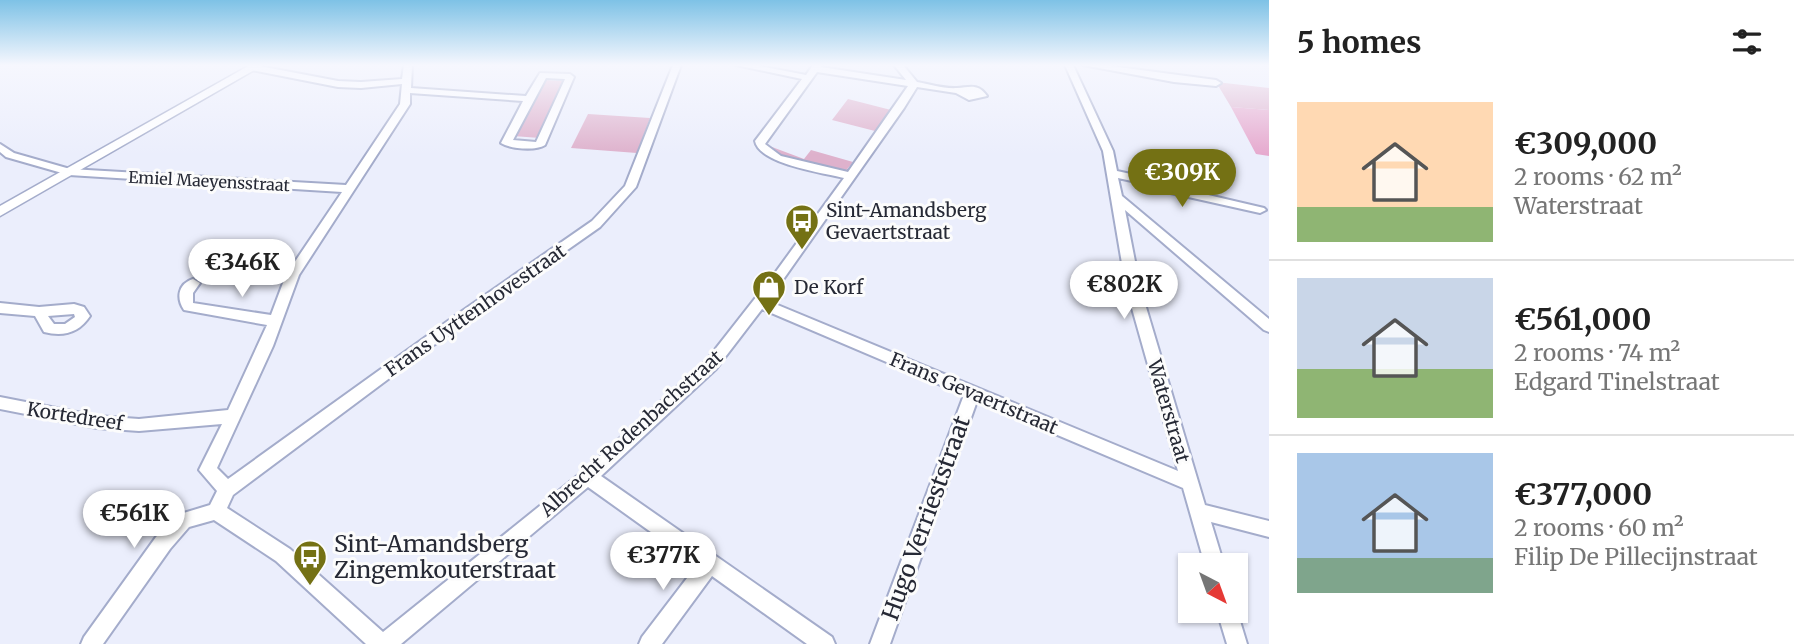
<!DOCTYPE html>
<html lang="en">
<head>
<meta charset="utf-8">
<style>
	:root { --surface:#fff; --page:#f6f6f6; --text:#222; --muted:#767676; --line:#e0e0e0; --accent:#747114 }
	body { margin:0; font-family:Merriweather,serif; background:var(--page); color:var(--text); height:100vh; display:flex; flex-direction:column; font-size:26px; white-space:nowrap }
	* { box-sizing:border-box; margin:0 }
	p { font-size:23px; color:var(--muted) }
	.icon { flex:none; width:38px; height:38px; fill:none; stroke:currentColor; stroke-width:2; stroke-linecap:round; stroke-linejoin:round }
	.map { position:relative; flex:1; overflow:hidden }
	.panel { display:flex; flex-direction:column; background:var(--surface); width:525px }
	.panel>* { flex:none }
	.needle { width:46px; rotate:139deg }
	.tools { position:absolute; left:1178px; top:553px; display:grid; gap:14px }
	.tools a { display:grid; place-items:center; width:70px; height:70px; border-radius:0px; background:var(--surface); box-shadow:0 2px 5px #0004; font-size:35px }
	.price { position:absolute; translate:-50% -60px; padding:0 16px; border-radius:24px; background:#fff; color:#222; font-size:23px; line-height:46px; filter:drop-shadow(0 2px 4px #0008) }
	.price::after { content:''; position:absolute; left:50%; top:42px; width:21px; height:16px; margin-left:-10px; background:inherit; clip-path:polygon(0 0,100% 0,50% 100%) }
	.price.on { background:var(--accent); color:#fff }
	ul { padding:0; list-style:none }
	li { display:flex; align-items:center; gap:21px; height:175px; padding:0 28px }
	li+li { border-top:2px solid var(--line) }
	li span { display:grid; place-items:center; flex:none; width:196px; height:140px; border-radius:0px; color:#555 }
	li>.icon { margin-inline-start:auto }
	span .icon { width:84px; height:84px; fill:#fffc; stroke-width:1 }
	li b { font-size:30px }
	h2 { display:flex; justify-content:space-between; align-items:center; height:84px; padding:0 28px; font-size:30px }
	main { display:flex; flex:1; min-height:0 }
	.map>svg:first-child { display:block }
	.green { fill:#deb1cc }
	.forest { fill:#e6a9ce }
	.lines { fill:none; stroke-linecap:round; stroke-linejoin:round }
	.minor-casing { stroke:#a4accb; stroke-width:4 }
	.major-casing { stroke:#a4accb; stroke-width:3 }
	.minor { fill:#fff; fill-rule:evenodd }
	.major { fill:#fff; fill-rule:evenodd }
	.labels { text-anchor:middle; stroke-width:6; stroke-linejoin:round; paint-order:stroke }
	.far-street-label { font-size:16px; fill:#262935; stroke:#fcfcfc }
	.poi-label { font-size:19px; fill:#262935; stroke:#fcfcfc; text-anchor:start }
	.street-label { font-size:19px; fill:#262935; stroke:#fcfcfc }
	.near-street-label { font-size:23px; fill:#262935; stroke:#fcfcfc }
	.near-poi-label { font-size:23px; fill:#262935; stroke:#fcfcfc; text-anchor:start }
</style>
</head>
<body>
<main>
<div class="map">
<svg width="1269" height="644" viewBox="0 0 1269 644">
	<rect width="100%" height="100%" fill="#ebeefc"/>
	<!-- green -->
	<path class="green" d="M542 80 566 81 540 138 513 136Z
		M1216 82 1269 88V110L1231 107Z
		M848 99 891 110 875 131 832 120Z
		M588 114 650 118 637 153 571 148Z
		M764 144 804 159 811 150 853 162 844 173 779 157Z"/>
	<!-- forest -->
	<path class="forest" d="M1231 107 1269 110V156L1256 154Z"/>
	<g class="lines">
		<!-- minor casing -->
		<g class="minor-casing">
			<path id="minor" d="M254 65 338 81 361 82 402 79 404 65H412L411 88 526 96 540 73 570 74 574 77 545 145C535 151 511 149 501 143L523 101 410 93V104L299 275 273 346 217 468 228 479 452 318 592 221 625 186 673 65H681L636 187 600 227 462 324 233 495 227 508 290 549 383 632 582 472 706 361 775 273 844 178C824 173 759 164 755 141L802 79 736 65H754L806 75 813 65H822L821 67 906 80 894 65H903L917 82C929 84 944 89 957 88 970 87 978 83 987 96L969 100 956 93 917 87 904 108 768 301 1178 471 1126 287 1103 151 1065 65H1073L1113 151 1117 171 1163 181 1174 187 1264 208 1266 210 1260 213 1166 192 1155 186 1118 178 1122 196 1269 319V332L1264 330 1125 210 1140 287 1205 505 1269 521V537L1211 522 1224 565H1205L1183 488 977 401 890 644H870L964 395 762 309 716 369 601 476 832 637 835 644H807L712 576 662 644H639L642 637 697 565 588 487 401 644H366L276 561 214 520 189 527 170 549 103 644H81L84 637 156 537 177 515 210 505 217 491 199 470 222 424 139 431 97 428 0 409V397L97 416 139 419 228 410 267 325 184 310C176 298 178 284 193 279L200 283 193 293V303L271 315 286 275 342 192 69 175 6 157 0 152V144L14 153 70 169 346 185 400 104 402 84 361 88 338 87 251 70V66ZM817 72 908 86 848 172 781 156 765 144ZM546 78 565 79 536 142 513 140Z
				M1083 65H1103L1216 80 1221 83 1216 86 1174 82Z
				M0 303 39 307 74 304 84 307 90 316C79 333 63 337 44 332L35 316 0 313ZM74 314 75 317 65 324H54L48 316Z
				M1236 607 1237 611 1247 644H1227L1217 611H1236Z"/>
		</g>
		<!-- major casing -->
		<g class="major-casing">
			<path id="major" d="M250 65H263L0 216V206Z"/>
		</g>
		<!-- minor -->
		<use href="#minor" class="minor"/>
		<!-- major -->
		<use href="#major" class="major"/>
	</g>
	<!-- sky -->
	<linearGradient id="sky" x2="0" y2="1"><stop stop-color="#7ec2e6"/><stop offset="0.42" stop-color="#f6f7fe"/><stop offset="1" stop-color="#f6f7fe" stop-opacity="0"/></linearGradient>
	<rect width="1269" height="155" fill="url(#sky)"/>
	<!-- icons -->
	<defs>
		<g id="bus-pin" transform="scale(1.75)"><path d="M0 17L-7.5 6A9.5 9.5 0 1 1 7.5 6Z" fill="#747114" stroke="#fcfcfc"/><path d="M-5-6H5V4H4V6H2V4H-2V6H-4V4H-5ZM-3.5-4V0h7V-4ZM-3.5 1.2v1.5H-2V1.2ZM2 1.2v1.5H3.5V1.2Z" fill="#fff"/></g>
		<g id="shop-pin" transform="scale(1.75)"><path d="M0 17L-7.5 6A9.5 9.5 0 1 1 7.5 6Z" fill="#747114" stroke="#fcfcfc"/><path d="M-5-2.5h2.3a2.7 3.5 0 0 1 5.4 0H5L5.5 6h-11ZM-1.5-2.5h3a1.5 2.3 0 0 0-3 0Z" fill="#fff"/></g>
	</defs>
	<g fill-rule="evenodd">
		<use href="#bus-pin" x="802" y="221"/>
		<use href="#shop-pin" x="769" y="287"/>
		<use href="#bus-pin" x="310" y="557"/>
	</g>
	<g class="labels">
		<!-- far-street labels -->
		<g class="far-street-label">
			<text transform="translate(209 181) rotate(3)" y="6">Emiel Maeyensstraat</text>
		</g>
		<!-- poi labels -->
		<g class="poi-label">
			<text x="826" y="217">Sint-Amandsberg<tspan x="826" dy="22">Gevaertstraat</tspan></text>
			<text x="794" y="294">De Korf</text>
		</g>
		<!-- street labels -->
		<g class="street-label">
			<text transform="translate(475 310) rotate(-35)" y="7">Frans Uyttenhovestraat</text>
			<text transform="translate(974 393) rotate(23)" y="7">Frans Gevaertstraat</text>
			<text transform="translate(1169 411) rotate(74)" y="7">Waterstraat</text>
			<text transform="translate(75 416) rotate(9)" y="7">Kortedreef</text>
			<text transform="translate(631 433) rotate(-42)" y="7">Albrecht Rodenbachstraat</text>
		</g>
		<!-- near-street labels -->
		<g class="near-street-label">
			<text transform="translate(926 518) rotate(-70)" y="8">Hugo Verrieststraat</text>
		</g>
		<!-- near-poi labels -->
		<g class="near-poi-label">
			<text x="334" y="552">Sint-Amandsberg<tspan x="334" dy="26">Zingemkouterstraat</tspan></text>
		</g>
	</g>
</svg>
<div class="tools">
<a><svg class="needle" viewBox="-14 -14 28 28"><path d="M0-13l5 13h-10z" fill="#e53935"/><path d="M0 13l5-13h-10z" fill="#767676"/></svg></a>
</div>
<b class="price on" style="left:1182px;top:209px">€309K</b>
<b class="price" style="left:242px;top:299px">€346K</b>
<b class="price" style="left:1124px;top:321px">€802K</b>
<b class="price" style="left:134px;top:550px">€561K</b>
<b class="price" style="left:663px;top:592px">€377K</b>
</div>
<section class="panel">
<h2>5 homes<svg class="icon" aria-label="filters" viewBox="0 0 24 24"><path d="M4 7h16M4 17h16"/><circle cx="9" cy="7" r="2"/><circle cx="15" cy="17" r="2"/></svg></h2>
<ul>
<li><span style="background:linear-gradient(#ffd9b3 75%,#8fb573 0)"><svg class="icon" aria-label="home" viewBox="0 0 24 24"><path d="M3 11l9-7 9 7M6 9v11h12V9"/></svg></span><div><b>€309,000</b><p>2 rooms · 62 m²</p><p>Waterstraat</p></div></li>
<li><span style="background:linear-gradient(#c9d6e8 65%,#8fb573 0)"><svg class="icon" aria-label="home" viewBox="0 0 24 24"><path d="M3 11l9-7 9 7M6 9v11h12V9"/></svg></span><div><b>€561,000</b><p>2 rooms · 74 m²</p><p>Edgard Tinelstraat</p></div></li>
<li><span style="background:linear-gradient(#a9c7e8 75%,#7fa58c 0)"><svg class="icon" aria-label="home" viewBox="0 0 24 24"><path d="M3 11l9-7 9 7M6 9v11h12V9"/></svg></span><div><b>€377,000</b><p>2 rooms · 60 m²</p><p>Filip De Pillecijnstraat</p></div></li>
</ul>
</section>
</main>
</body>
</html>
